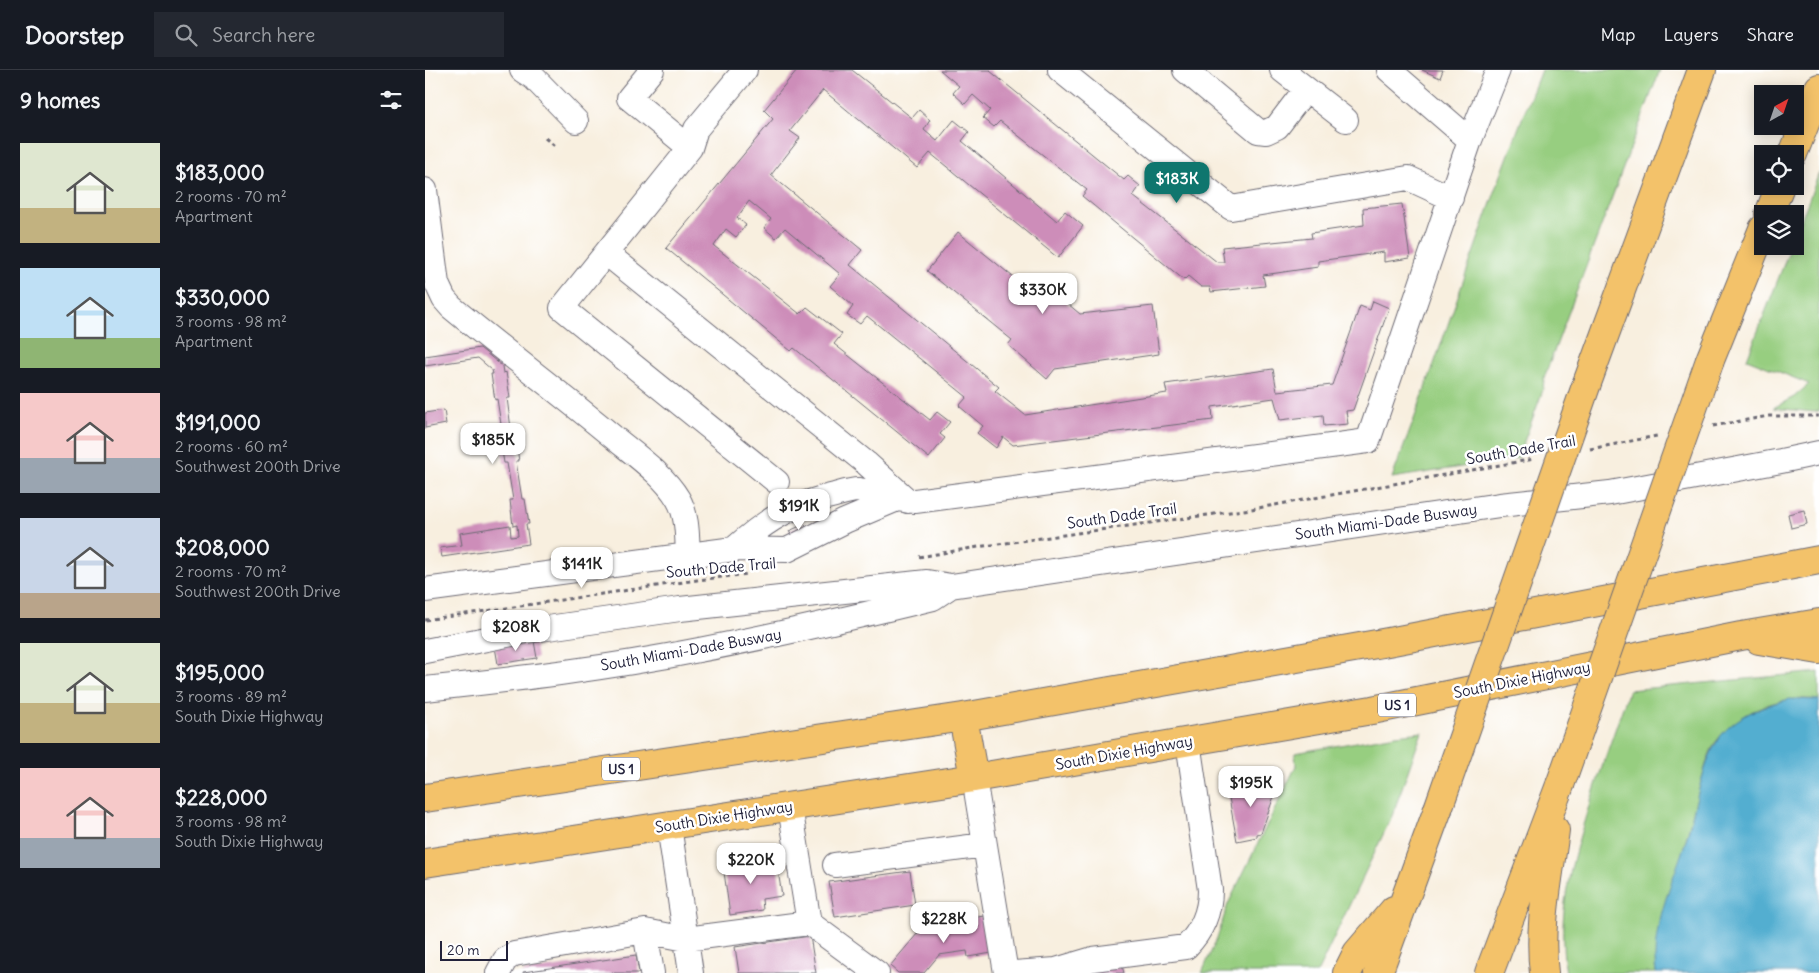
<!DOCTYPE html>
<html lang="en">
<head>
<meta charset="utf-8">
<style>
	:root { --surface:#171b24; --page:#242831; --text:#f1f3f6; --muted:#9ea1a6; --line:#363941; --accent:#0f766e }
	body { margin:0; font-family:Delius,sans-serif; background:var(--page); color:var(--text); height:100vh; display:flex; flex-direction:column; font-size:19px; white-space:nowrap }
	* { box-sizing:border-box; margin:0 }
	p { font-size:16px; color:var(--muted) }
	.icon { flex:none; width:28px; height:28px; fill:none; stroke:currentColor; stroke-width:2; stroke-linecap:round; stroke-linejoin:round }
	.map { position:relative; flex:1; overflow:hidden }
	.drawer { display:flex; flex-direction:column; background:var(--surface); width:425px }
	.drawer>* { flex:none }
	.needle { width:32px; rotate:40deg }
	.tools { position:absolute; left:1329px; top:15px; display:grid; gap:10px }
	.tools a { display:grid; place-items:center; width:50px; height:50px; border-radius:0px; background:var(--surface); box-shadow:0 2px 12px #0003; font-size:25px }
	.scale { position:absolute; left:15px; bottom:12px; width:68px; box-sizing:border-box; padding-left:5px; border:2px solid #22223b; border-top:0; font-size:14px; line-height:18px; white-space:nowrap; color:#22223b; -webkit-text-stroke:4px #fff; paint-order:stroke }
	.price { position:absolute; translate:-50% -42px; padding:0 11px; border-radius:10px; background:#fff; color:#222; font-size:16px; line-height:32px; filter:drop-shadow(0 1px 2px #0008) }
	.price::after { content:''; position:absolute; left:50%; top:30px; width:15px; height:11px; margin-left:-8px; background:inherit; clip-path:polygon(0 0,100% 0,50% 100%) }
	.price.current { background:var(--accent); color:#fff }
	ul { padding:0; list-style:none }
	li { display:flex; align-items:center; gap:15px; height:125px; padding:0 20px }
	li span { display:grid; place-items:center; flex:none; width:140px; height:100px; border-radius:0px; color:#555 }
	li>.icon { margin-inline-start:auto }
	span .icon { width:60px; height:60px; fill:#fffc; stroke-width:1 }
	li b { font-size:21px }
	h2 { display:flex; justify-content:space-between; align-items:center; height:60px; padding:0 20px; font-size:21px }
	header { display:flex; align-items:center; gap:30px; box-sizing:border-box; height:70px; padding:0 25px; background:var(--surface); border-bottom:1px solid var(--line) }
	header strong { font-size:24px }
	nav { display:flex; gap:28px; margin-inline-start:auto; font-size:18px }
	.search { width:350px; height:45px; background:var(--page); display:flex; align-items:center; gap:12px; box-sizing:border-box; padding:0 18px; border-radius:0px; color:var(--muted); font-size:19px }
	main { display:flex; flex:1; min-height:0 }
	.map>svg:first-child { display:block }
	.green { fill:#97ce80; stroke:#5c785e }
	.water { fill:#52aed0; stroke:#3a6886 }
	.building { fill:#cd8db9 }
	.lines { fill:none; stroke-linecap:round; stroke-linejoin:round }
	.minor-casing { stroke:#6d6a74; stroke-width:26 }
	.highway-casing { stroke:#6d6a74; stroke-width:30 }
	.path { stroke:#6d6a74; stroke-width:3; stroke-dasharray:4 4; stroke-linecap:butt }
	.minor { stroke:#fff; stroke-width:24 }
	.highway { stroke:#f3c26a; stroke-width:28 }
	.highway-bridge-casing { stroke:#6d6a74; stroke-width:30; stroke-linecap:butt }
	.highway-bridge { stroke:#f3c26a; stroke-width:28 }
	.labels { text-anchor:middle; stroke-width:5; stroke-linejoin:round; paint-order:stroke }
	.shield { fill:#fff; stroke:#646476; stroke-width:1 }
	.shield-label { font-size:14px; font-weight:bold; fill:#22223b }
	.street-label { font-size:15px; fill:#22223b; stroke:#fff }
</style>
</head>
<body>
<header>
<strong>Doorstep</strong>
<div class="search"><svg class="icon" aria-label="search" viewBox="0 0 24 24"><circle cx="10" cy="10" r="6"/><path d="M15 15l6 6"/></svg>Search here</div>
<nav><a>Map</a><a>Layers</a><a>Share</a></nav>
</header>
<main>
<section class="drawer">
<h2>9 homes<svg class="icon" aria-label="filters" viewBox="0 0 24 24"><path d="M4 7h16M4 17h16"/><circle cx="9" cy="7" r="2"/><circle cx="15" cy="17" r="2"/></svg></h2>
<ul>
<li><span style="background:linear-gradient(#dfe7d0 65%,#c2b280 0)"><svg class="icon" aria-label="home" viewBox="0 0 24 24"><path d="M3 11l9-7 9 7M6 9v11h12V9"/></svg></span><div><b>$183,000</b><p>2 rooms · 70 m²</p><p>Apartment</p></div></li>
<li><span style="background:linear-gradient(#bfe0f5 70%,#8fb573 0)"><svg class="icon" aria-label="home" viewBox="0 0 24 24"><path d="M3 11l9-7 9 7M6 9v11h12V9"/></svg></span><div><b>$330,000</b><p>3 rooms · 98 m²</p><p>Apartment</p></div></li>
<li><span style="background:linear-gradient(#f6c9c9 65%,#9aa5b1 0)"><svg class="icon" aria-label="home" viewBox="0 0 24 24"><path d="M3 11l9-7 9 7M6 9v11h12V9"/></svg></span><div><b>$191,000</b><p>2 rooms · 60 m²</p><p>Southwest 200th Drive</p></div></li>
<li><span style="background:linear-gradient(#c9d6e8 75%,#b9a48a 0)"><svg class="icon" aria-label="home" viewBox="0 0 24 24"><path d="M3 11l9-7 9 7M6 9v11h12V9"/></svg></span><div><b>$208,000</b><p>2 rooms · 70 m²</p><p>Southwest 200th Drive</p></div></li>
<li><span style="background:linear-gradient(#dfe7d0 60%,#c2b280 0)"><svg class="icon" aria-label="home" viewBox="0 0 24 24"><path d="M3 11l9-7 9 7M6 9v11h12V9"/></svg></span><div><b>$195,000</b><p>3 rooms · 89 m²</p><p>South Dixie Highway</p></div></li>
<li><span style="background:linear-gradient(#f6c9c9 70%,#9aa5b1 0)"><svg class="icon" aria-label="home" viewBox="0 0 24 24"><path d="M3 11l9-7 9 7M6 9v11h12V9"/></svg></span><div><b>$228,000</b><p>3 rooms · 98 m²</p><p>South Dixie Highway</p></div></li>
</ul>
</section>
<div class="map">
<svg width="1394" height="903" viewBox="0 0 1394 903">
	<rect width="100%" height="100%" fill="#fff"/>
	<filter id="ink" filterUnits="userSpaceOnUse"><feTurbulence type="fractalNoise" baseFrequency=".02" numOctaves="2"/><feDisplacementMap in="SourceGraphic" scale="10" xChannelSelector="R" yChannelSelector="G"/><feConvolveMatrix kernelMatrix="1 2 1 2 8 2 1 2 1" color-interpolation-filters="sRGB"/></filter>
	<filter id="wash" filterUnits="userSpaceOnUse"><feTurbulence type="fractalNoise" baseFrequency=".0096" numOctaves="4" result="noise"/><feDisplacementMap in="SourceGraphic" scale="20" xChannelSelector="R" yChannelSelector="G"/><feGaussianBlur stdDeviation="1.12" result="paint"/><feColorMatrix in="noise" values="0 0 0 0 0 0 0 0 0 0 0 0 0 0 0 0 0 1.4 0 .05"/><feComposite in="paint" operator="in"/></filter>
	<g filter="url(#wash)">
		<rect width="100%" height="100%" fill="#f8efdf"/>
		<!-- green -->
		<path class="green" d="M1116 0H1235L1119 308 1118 320 1093 388 967 408C1019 273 1062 135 1116 0Z
			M1394 103V341L1389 342 1348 338 1369 327 1384 314 1322 289 1366 176H1370V166Z
			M1394 602V630C1354 624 1314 641 1290 673 1282 685 1275 716 1271 731 1256 786 1243 842 1230 898L1231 903H1141C1131 845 1146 794 1163 739 1176 699 1190 660 1204 620Z
			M997 662 967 746 892 903H777L792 868 803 834 871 696 870 683 971 665Z"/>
		<!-- water -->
		<path class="water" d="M1365 629 1394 630V903H1231C1225 858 1248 812 1261 770 1270 740 1278 686 1298 663 1316 643 1341 635 1365 629Z"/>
		<g id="blocks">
			<!-- building -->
			<path class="building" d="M372 0H427L487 48 494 40 505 50 499 60 512 71 529 50 544 62 537 71 632 151 640 141 658 156 633 188 505 83 492 98 398 20 365 61 375 68 346 105 437 180 425 195 574 317 570 321 600 345 742 323 740 314 848 299 852 321 907 315 935 236 945 240 948 231 964 238 928 340 921 341 923 354 899 356 898 345 855 350 849 328 787 337 788 350 588 375 578 367 571 378 552 363 558 356 534 336 542 327 442 246 435 254 422 245 428 236 405 216 415 204 360 158 351 168 339 158 346 149 324 131 312 148 321 155 311 167 301 159 289 176 375 244 382 237 417 264 409 274 505 350 512 342 525 352 515 364 520 368 504 388 369 278 366 281 241 178 348 49 339 40Z
				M515 0H566L565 1 699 110 703 106 715 116 708 126 792 192H799L797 177 887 168 886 163 939 155 938 138 977 134 985 188 959 192V182L893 191V197L838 205 840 216 786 222 785 217H776L763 206 759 210 657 126 662 120 575 51 569 57 558 48 565 40 548 25 540 34 528 23 534 16Z
				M997 0H1018L1015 8Z
				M533 162 604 220 613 209 655 244 728 236 734 284 630 299 622 309 583 275 587 270 502 201Z
				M55 278 77 296 78 303 81 302 85 328H82L87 366 90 365 94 391H91L97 429H100L104 454H101L104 474 17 487 15 478 37 475 35 463 85 455 86 467 93 466 92 455 88 456 85 430H88L82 393H79L75 368 78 367 72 329 70 330 66 304H68L67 300 53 288 0 296V286Z
				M19 340 21 354 0 358V343Z
				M1379 440 1382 454 1366 458 1363 444Z
				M380 454 383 461 368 468 364 461Z
				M109 571 112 588 73 594 70 577Z
				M854 712 836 763 832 764V767L812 771 802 717 823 713V716Z
				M351 788 357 826 337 829 338 840 305 845 298 795Z
				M485 801 490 835 410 847 404 812Z
				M561 846 567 883 543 887 542 881 514 885 499 903H473L465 896 498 857 536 852V849Z
				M385 866 391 903H314L310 877Z
				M211 885 214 903H98V902Z
				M697 896 699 903H665V902Z"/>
		</g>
	</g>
	<g filter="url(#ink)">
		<use href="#blocks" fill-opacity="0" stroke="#6d6a74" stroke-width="1"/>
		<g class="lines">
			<!-- minor casing -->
			<g class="minor-casing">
				<path id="minor" d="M97 0 109 8 151 51
					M227 0 204 28 265 78
					M320 0 271 59 265 78 137 238 352 412
					M635 0 806 138 983 108 1026 128
					M760 0 833 61 841 62 852 57 881 19
					M857 0 921 50
					M964 0 1045 70
					M0 120 12 214 19 229 26 237C79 281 134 322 187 366 210 385 238 404 253 429 263 446 262 467 263 486
					M181 183 441 393 483 431
					M309 479C341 450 367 434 410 425 417 423 426 420 433 420 452 422 470 431 490 431L943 371 1045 70 1073 0
					M526 516 1075 435 1185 423 1356 391 1394 383
					M0 520 309 479 362 480 420 451 470 430
					M0 581 102 561 255 539 502 512 526 516 508 528C430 547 353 565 274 580 184 598 92 609 0 619
					M549 708 581 903
					M244 756 266 903
					M410 795 559 775
					M384 853 452 903
					M220 861 227 903
					M631 900 668 889 761 877C777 861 785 842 785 820L763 672
					M73 903 80 890 89 884 220 861 261 869 384 853 365 737
					M589 903 631 900V903"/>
			</g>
			<!-- highway casing -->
			<g class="highway-casing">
				<path id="highway" d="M1368 84 1394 18
					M1344 144 1355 116
					M1285 290 1338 159
					M1162 313 1277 0
					M1334 570 1394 580
					M538 647 549 708
					M0 728 538 647 963 572 1394 490
					M0 793 549 708 947 640 1316 566 1394 553
					M922 903 932 883 969 840
					M953 903 1013 739
					M1064 903 1135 715
					M1119 903C1113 855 1124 808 1130 760"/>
			</g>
			<!-- path -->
			<path class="path" d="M120 68 131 77
				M1288 356 1344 346H1394
				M1165 379 1232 366
				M494 487 559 476 833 438 1109 389
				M0 550 272 510 324 504"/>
			<!-- minor -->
			<use href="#minor" class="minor"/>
			<!-- highway -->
			<use href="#highway" class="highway"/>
			<!-- highway-bridge casing -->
			<g class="highway-bridge-casing">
				<path id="highway-bridge" d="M1135 715 1285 290
					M1013 739 1162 313"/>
			</g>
			<!-- highway-bridge -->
			<use href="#highway-bridge" class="highway-bridge"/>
		</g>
	</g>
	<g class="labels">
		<!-- shield labels -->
		<g class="shield">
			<rect x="953" y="623.5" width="38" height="23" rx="4"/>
			<rect x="177" y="687.5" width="38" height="23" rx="4"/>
		</g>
		<g class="shield-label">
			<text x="972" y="640">US 1</text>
			<text x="196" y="704">US 1</text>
		</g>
		<!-- street labels -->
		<g class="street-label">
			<text transform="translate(1096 380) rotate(-10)" y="5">South Dade Trail</text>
			<text transform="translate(697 446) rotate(-8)" y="5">South Dade Trail</text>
			<text transform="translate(961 452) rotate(-8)" y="5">South Miami-Dade Busway</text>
			<text transform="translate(296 498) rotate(-5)" y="5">South Dade Trail</text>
			<text transform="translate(266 580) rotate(-10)" y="5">South Miami-Dade Busway</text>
			<text transform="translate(1097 610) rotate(-11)" y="5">South Dixie Highway</text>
			<text transform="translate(699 683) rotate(-10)" y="5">South Dixie Highway</text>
			<text transform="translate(299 747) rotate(-9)" y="5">South Dixie Highway</text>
		</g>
	</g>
</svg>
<div class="tools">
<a><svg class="needle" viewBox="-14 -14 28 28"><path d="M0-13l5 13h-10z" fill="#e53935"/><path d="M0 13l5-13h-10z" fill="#9ea1a6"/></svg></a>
<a><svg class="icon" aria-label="locate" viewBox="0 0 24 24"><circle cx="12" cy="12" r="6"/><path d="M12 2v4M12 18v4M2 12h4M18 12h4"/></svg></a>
<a><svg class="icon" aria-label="layers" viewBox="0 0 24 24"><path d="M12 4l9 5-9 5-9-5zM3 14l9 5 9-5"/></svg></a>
</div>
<div class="scale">20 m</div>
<b class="price current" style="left:752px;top:134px">$183K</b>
<b class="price" style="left:618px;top:245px">$330K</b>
<b class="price" style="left:68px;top:395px">$185K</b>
<b class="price" style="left:374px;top:461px">$191K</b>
<b class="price" style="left:157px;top:519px">$141K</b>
<b class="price" style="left:91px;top:582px">$208K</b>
<b class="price" style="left:826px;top:738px">$195K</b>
<b class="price" style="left:326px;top:815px">$220K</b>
<b class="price" style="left:519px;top:874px">$228K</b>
</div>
</main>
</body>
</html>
